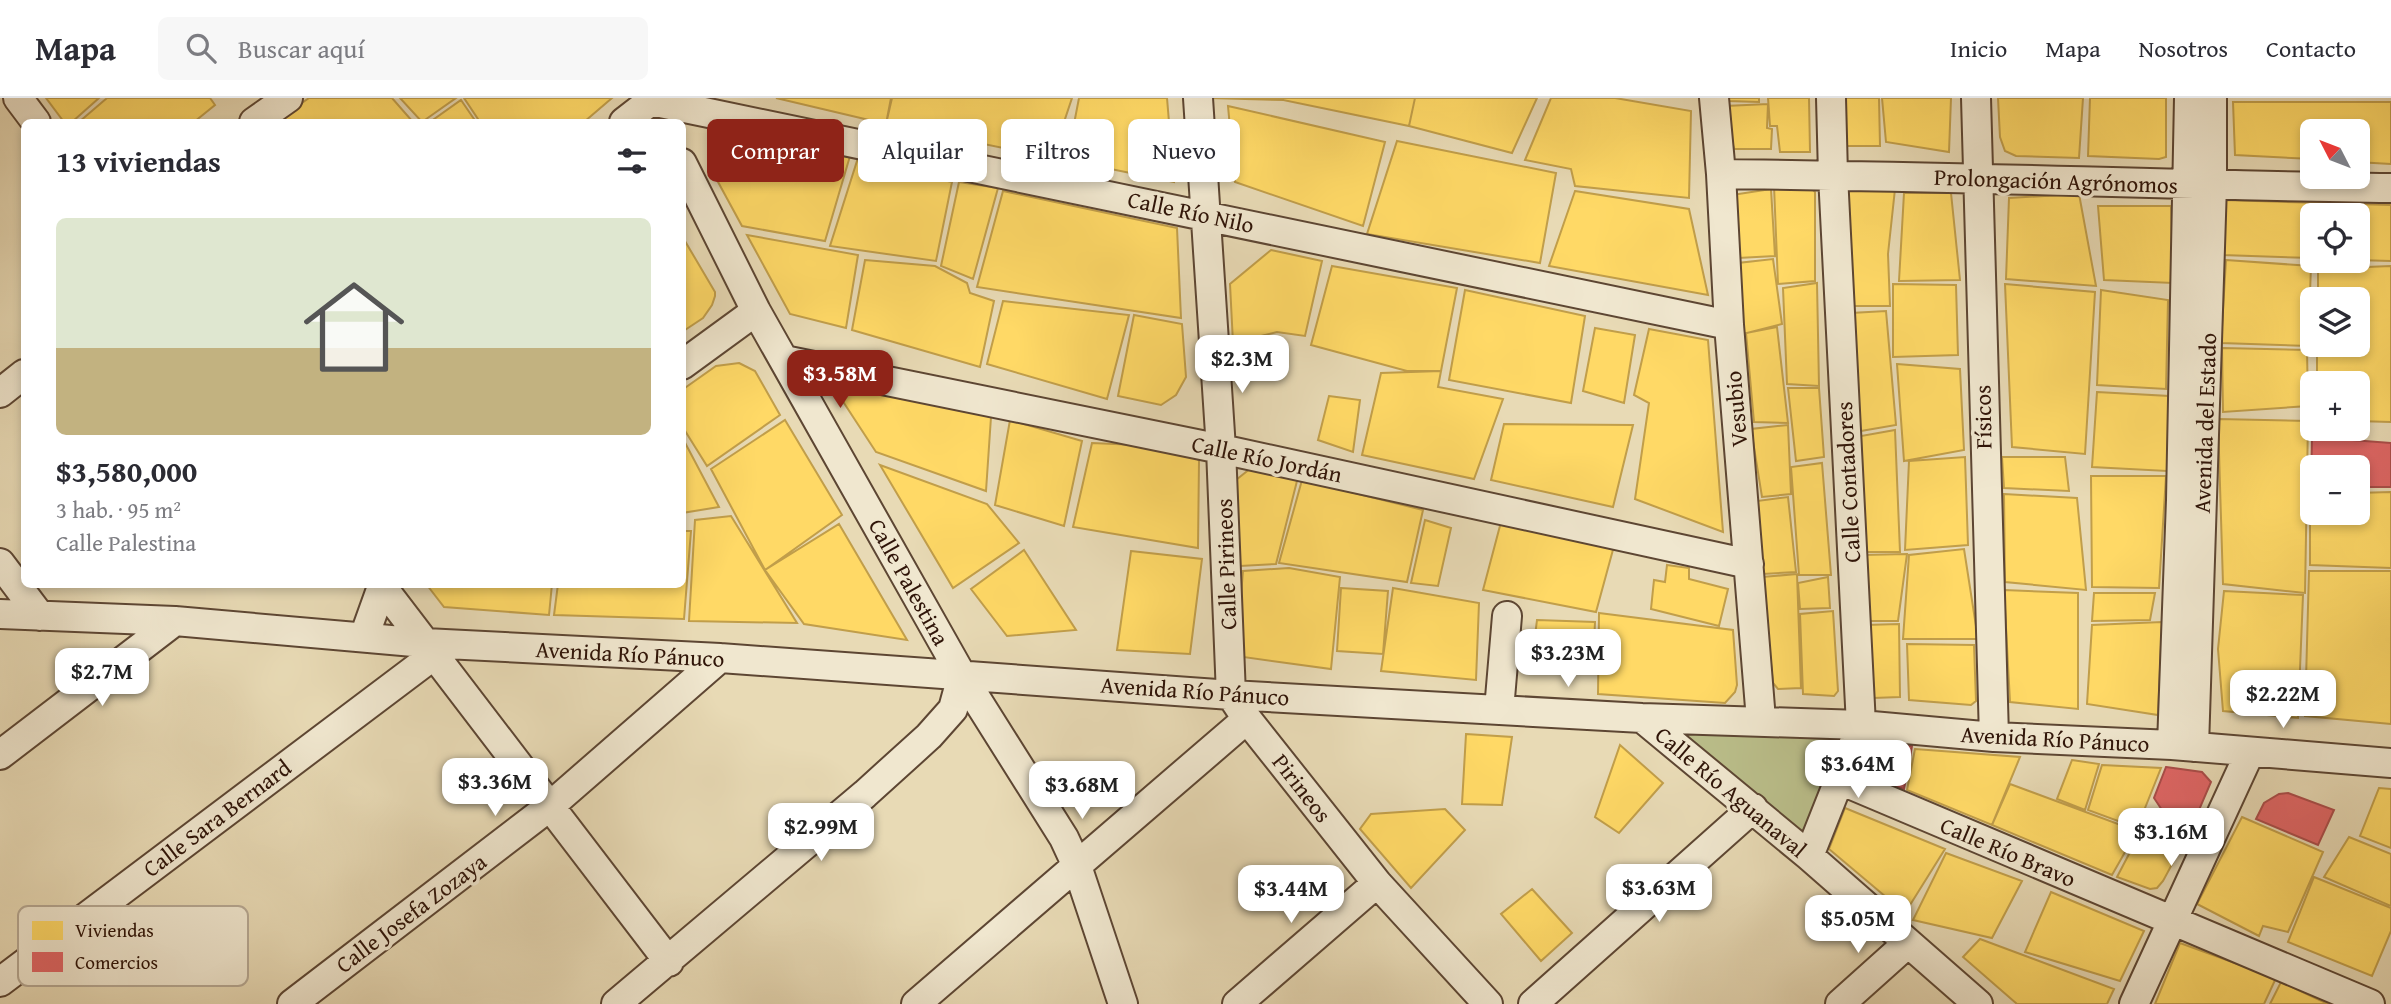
<!DOCTYPE html>
<html lang="es">
<head>
<meta charset="utf-8">
<style>
	:root { --surface:#fff; --page:#f7f7f7; --text:#2b2b33; --muted:#7c7c81; --line:#e1e1e2; --accent:#8f2418 }
	body { margin:0; font-family:"Gentium Book Plus",serif; background:var(--page); color:var(--text); height:100vh; display:flex; flex-direction:column; font-size:26px; white-space:nowrap }
	* { box-sizing:border-box; margin:0 }
	p { font-size:23px; color:var(--muted) }
	.icon { flex:none; width:38px; height:38px; fill:none; stroke:currentColor; stroke-width:2; stroke-linecap:round; stroke-linejoin:round }
	.map { position:relative; flex:1; overflow:hidden }
	.panel { position:absolute; left:21px; top:21px; width:665px; height:469px; display:flex; flex-direction:column; background:var(--surface); border-radius:10px; box-shadow:0 4px 10px #0003 }
	.panel>* { flex:none }
	.top-card { position:absolute; left:707px; top:21px; width:665px; height:63px; display:flex; gap:14px }
	.needle { width:46px; rotate:312deg }
	.fabs { position:absolute; left:2300px; top:21px; display:grid; gap:14px }
	.fabs a { display:grid; place-items:center; width:70px; height:70px; border-radius:10px; background:var(--surface); box-shadow:0 4px 10px #0003; font-size:35px }
	.price { position:absolute; translate:-50% -60px; padding:0 16px; border-radius:14px; background:#fff; color:#222; font-size:23px; line-height:46px; filter:drop-shadow(0 2px 4px #0008) }
	.price::after { content:''; position:absolute; left:50%; top:42px; width:21px; height:16px; margin-left:-10px; background:inherit; clip-path:polygon(0 0,100% 0,50% 100%) }
	.price.active { background:var(--accent); color:#fff }
	ul { padding:0; list-style:none }
	li { display:grid; align-content:center; gap:14px; height:371px; padding:0 35px }
	li+li { border-top:2px solid var(--line) }
	li span { display:grid; place-items:center; height:217px; border-radius:10px; color:#555 }
	li>.icon { margin-inline-start:auto }
	span .icon { width:126px; height:126px; fill:#fffc; stroke-width:1 }
	li b { font-size:30px }
	h2 { display:flex; justify-content:space-between; align-items:center; height:84px; padding:0 35px; font-size:30px }
	.tag { padding:0 24px; border-radius:10px; background:var(--surface); box-shadow:0 4px 10px #0003; font-size:24px; line-height:63px }
	.tag.active { background:var(--accent); color:#fff }
	header { display:flex; align-items:center; gap:42px; box-sizing:border-box; height:98px; padding:0 35px; background:var(--surface); border-bottom:2px solid var(--line) }
	header strong { font-size:33px }
	nav { display:flex; gap:38px; margin-inline-start:auto; font-size:24px }
	.search { width:490px; height:63px; background:var(--page); display:flex; align-items:center; gap:18px; box-sizing:border-box; padding:0 24px; border-radius:10px; color:var(--muted); font-size:26px }
	.map>svg:first-child { display:block }
	.green { fill:#babe8a; stroke:#746949; stroke-width:2 }
	.homes { fill:#ffd966; stroke:#c19e4a; stroke-width:2 }
	.shops { fill:#e06666; stroke:#ab4d4a; stroke-width:2 }
	.lines { fill:none; stroke-linecap:round; stroke-linejoin:round }
	.minor-casing { stroke:#5d4633; stroke-width:32 }
	.minor { stroke:#f0e7cf; stroke-width:28 }
	.labels { text-anchor:middle; stroke-width:7; stroke-linejoin:round; paint-order:stroke }
	.street-label { font-size:23px; fill:#2f1408; stroke:#f0e7cf }
	.key { fill:#f0e7cf; stroke:#b6a893; stroke-width:2 }
	.key-label { font-size:19px; fill:#2f1408 }
</style>
</head>
<body>
<header>
<strong>Mapa</strong>
<div class="search"><svg class="icon" aria-label="search" viewBox="0 0 24 24"><circle cx="10" cy="10" r="6"/><path d="M15 15l6 6"/></svg>Buscar aquí</div>
<nav><a>Inicio</a><a>Mapa</a><a>Nosotros</a><a>Contacto</a></nav>
</header>
<div class="map">
<svg width="2391" height="906" viewBox="0 0 2391 906">
	<rect width="100%" height="100%" fill="#e8dab5"/>
	<filter id="stains"><feTurbulence type="fractalNoise" baseFrequency=".00286" numOctaves="4"/><feColorMatrix values="0 0 0 0 .2 0 0 0 0 .09 0 0 0 0 .02 0 0 0 .5 -.17"/></filter>
	<radialGradient id="worn" r=".72"><stop offset=".6" stop-color="#630" stop-opacity="0"/><stop offset="1" stop-color="#630" stop-opacity=".3"/></radialGradient>
	<!-- green -->
	<path class="green" d="M1642 620 1861 627 1809 758Z"/>
	<!-- homes -->
	<path class="homes" d="M46 0H99L72 24H64Z
		M107 0H210L215 7 194 24H79Z
		M309 0H392L413 24H275Z
		M400 0H456L422 24Z
		M464 0H612L584 24H480Z
		M776 0H891L886 26Z
		M892 0H1072L1052 60 886 26Z
		M1079 0H1167L1174 84 1067 62Z
		M1209 0H1283V2Z
		M1283 0H1415L1409 28 1283 2Z
		M1415 0H1537L1512 55 1409 28Z
		M1551 0H1615L1691 13 1689 100 1575 88 1571 71 1525 62Z
		M1728 0H1759V4L1728 3Z
		M1768 0H1809L1810 54H1780L1777 28H1770Z
		M1842 0H1879L1880 48H1844Z
		M1882 0H1951L1949 54 1886 44Z
		M1998 0H2083L2079 60 2016 58 2005 53 2000 39Z
		M2090 0H2166V59L2159 61 2088 58Z
		M461 2 476 24H430Z
		M2233 4H2391V66L2357 64V33H2312V61L2235 57Z
		M1768 6 1767 30 1772 31 1771 51H1734L1733 47 1728 48 1725 8Z
		M1228 8 1385 44 1363 128 1235 84Z
		M721 28 850 58 825 143 742 128 711 71Z
		M1397 43 1556 75 1540 165 1367 136Z
		M857 63 952 84 936 163 830 148Z
		M959 84 998 90 973 181 941 168Z
		M1809 87 1815 94V183L1778 186 1774 88Z
		M1846 89 1895 91 1888 156 1890 208H1853Z
		M1771 91 1775 158 1738 160 1732 97Z
		M1003 93 1177 130 1181 220 977 189Z
		M1575 93 1689 111 1708 197 1549 168Z
		M1904 95H1951L1960 182 1899 183Z
		M2079 96 2096 188 2006 181 2009 100Z
		M2223 102 2391 107V163L2357 162V117H2312V160L2222 157Z
		M2098 108H2171L2173 185 2104 182Z
		M747 137 858 157 846 230 790 216Z
		M682 138 715 194V198L712 207 703 220 682 234Z
		M1271 152 1322 163 1305 238 1277 234 1233 245 1230 186Z
		M1773 161 1782 226 1743 236 1738 165Z
		M865 162 935 168 967 185 970 195 994 203 980 269 852 232Z
		M2226 162 2311 168 2308 248 2221 245Z
		M1332 168 1457 190 1441 273H1407L1311 247Z
		M2391 168V324L2357 323V285H2317V247H2357V201H2318V171Z
		M1817 185 1819 288 1787 286 1783 190Z
		M1893 186 1956 187 1958 257 1893 259Z
		M2005 186 2095 194 2085 356 2012 349Z
		M1465 192 1585 218 1571 305 1449 282Z
		M2101 192 2168 202 2166 291 2097 287Z
		M1003 203 1129 217 1107 301 987 266Z
		M1886 213 1896 327 1855 334 1851 215Z
		M1134 217 1182 226 1186 279 1176 297 1161 307 1118 298Z
		M1777 229 1788 325 1754 324 1746 235Z
		M1595 230 1635 237 1624 305 1583 293Z
		M1649 231 1708 242 1723 434 1635 401 1649 305 1634 297Z
		M2222 250 2307 252 2308 308 2223 314Z
		M739 265 755 273 780 317 707 368 682 328V292L716 268Z
		M1897 266 1960 271 1964 352 1904 363Z
		M1441 273 1438 289 1503 301 1474 381 1362 357 1381 275Z
		M827 279 991 319 986 393 876 354Z
		M1788 290H1819L1824 359 1796 363Z
		M2097 294 2169 298 2167 373 2092 369Z
		M1329 298 1360 302 1353 354 1318 342Z
		M2218 321 2308 323 2305 495 2223 486Z
		M785 322 842 417 765 472 711 371Z
		M1010 322 1082 343 1064 428 995 407Z
		M1504 326 1633 327 1613 409 1491 382Z
		M1788 327 1791 396 1762 399 1751 331Z
		M1895 332 1900 454H1864L1861 338Z
		M682 339 719 409 682 415Z
		M1092 345 1182 349 1194 354 1199 363 1198 450 1073 429Z
		M1965 359 1968 447 1905 452 1909 363Z
		M2002 359H2065L2069 393 2004 390Z
		M1822 365 1831 477H1799L1791 369Z
		M880 367 987 406 1019 445 953 490Z
		M1251 370 1298 379 1276 466 1240 468 1236 382Z
		M2091 378H2166L2159 490 2092 489Z
		M1302 382 1423 412 1407 484 1279 465Z
		M2391 394V470L2310 467V396L2312 415H2357V395Z
		M2004 396 2077 400 2086 492 2005 484Z
		M1788 399 1796 474 1763 476 1757 403Z
		M731 418 797 525 689 523 695 422Z
		M1425 422 1451 430 1438 488 1411 485Z
		M1501 424 1614 448 1596 514 1483 492Z
		M839 426 907 542 804 526 765 472Z
		M682 433H691L684 521 554 517 558 486H682Z
		M1964 451 1978 541H1903L1909 457Z
		M1024 452 1076 532 1007 538 971 491Z
		M1131 453 1202 461 1190 556 1117 552Z
		M1907 456 1898 523H1865L1862 457Z
		M1667 467 1689 470V481L1728 491 1719 528 1651 511 1654 482 1665 484Z
		M1289 470 1340 479 1331 571 1236 558 1243 473Z
		M2309 473H2391V626L2305 618Z
		M1797 476 1801 590 1778 591 1773 585 1762 479Z
		M1828 479 1830 510 1800 511 1798 485Z
		M552 486 549 517 444 509 427 487Z
		M1341 490 1388 493 1383 556 1337 553Z
		M1393 490 1479 505 1476 582 1381 573Z
		M2004 492 2078 495V611L2010 604Z
		M2224 493 2303 497 2298 620 2223 613 2218 551Z
		M2094 495H2155L2150 522 2092 523Z
		M1833 513 1838 593 1834 598 1803 596 1800 516Z
		M1599 515 1733 532 1737 587 1735 594 1725 605 1598 596Z
		M1537 522 1595 524 1593 570 1558 573V557L1533 554Z
		M2162 524 2158 617 2087 606 2092 527Z
		M1899 526 1900 599 1873 600 1865 527Z
		M1907 546 1974 547 1976 603 1971 607 1909 602Z
		M1466 636 1512 639 1502 707 1462 706Z
		M1620 647 1663 685 1619 735 1595 719Z
		M1915 651 2020 659 1992 727 1907 692Z
		M2072 662 2099 666 2085 712 2057 701Z
		M2102 667 2161 670 2137 730 2088 712Z
		M2010 686 2137 733 2112 777 1992 727Z
		M2379 690 2391 691V750L2360 738Z
		M1845 710 1945 751 1905 815 1829 751Z
		M1445 711 1465 732 1411 790 1360 731 1371 716Z
		M2151 714 2189 735 2163 783 2157 790 2150 791 2117 779Z
		M2242 719 2323 754 2288 834 2263 828 2259 838 2197 806Z
		M2349 739 2391 756V808L2324 779Z
		M1946 755 2022 783 1992 840 1913 822Z
		M2314 779 2391 810V833L2372 878 2288 844Z
		M1532 791 1572 835 1541 863 1501 816Z
		M2051 794 2144 833 2120 883 2025 854Z
		M1980 841 2114 891 2107 906H2017L1963 859Z
		M2180 845 2276 880 2264 906H2155Z
		M2281 884 2328 906H2270Z"/>
	<!-- shops -->
	<path class="shops" d="M2312 339 2391 345V389H2357V369H2312L2311 389Z
		M1883 648H1912L1904 691 1875 682Z
		M2166 669 2202 674 2211 684 2193 726 2181 729 2168 721 2154 700Z
		M2288 695 2334 712 2318 747 2256 721 2264 705 2279 696Z"/>
	<g class="lines">
		<!-- minor casing -->
		<g class="minor-casing">
			<path id="minor" d="M18 0 36 24
				M1198 0 1221 351 1231 597 1247 621 1377 785 1488 906
				M1714 0 1721 76 1729 227 1761 622
				M1976 0 1994 639
				M254 24 288 0
				M624 24 651 3 1729 227
				M682 65 756 213 962 578 1064 740 1077 768 1123 906
				M1721 76C1945 78 2168 87 2391 90
				M784 262 1221 351 1749 466
				M682 267 756 213
				M0 295 24 276
				M0 465 40 518
				M380 486 669 864
				M0 516 175 523 425 545 720 560 1231 597 1642 620 1861 627 1994 639 2172 647 2391 665
				M364 539 383 486
				M1499 612 1507 518
				M1642 620 1809 758 1978 906
				M2172 647 2181 402 2189 0
				M2194 649 2212 87V0
				M0 657 175 523
				M1840 682 2370 906
				M1809 758 1861 627 1833 77 1831 0
				M0 884 434 557
				M292 906 549 709 720 560
				M616 906 865 696 929 638 953 611 962 578
				M916 906 1247 621
				M1237 906 1377 785
				M1533 906 1753 710
				M1840 906 1908 845
				M2134 906 2250 654"/>
		</g>
		<!-- minor -->
		<use href="#minor" class="minor"/>
	</g>
	<g class="labels">
		<!-- street labels -->
		<g class="street-label">
			<text transform="translate(2056 83) rotate(2)" y="8">Prolongación Agrónomos</text>
			<text transform="translate(1191 114) rotate(12)" y="8">Calle Río Nilo</text>
			<text transform="translate(1736 311) rotate(-95)" y="8">Vesubio</text>
			<text transform="translate(1983 319) rotate(-91)" y="8">Físicos</text>
			<text transform="translate(2205 325) rotate(-88)" y="8">Avenida del Estado</text>
			<text transform="translate(1267 361) rotate(12)" y="8">Calle Río Jordán</text>
			<text transform="translate(1848 384) rotate(-93)" y="8">Calle Contadores</text>
			<text transform="translate(1226 466) rotate(-92)" y="8">Calle Pirineos</text>
			<text transform="translate(909 484) rotate(61)" y="8">Calle Palestina</text>
			<text transform="translate(630 556) rotate(3)" y="8">Avenida Río Pánuco</text>
			<text transform="translate(1195 593) rotate(4)" y="8">Avenida Río Pánuco</text>
			<text transform="translate(2055 641) rotate(3)" y="8">Avenida Río Pánuco</text>
			<text transform="translate(1302 690) rotate(52)" y="8">Pirineos</text>
			<text transform="translate(1731 694) rotate(40)" y="8">Calle Río Aguanaval</text>
			<text transform="translate(217 720) rotate(-37)" y="8">Calle Sara Bernard</text>
			<text transform="translate(2008 754) rotate(23)" y="8">Calle Río Bravo</text>
			<text transform="translate(411 815) rotate(-37)" y="8">Calle Josefa Zozaya</text>
		</g>
	</g>
	<!-- legend -->
	<rect x="18" y="808" width="230" height="80" rx="10" class="key"/>
	<rect x="32" y="823" width="31" height="19" fill="#ffd966"/>
	<rect x="32" y="854" width="31" height="20" fill="#e06666"/>
	<g class="key-label">
		<text x="75" y="839">Viviendas</text>
		<text x="75" y="871">Comercios</text>
	</g>
	<rect width="100%" height="100%" filter="url(#stains)"/>
	<rect width="100%" height="100%" fill="url(#worn)"/>
</svg>
<div class="fabs">
<a><svg class="needle" viewBox="-14 -14 28 28"><path d="M0-13l5 13h-10z" fill="#e53935"/><path d="M0 13l5-13h-10z" fill="#7c7c81"/></svg></a>
<a><svg class="icon" aria-label="locate" viewBox="0 0 24 24"><circle cx="12" cy="12" r="6"/><path d="M12 2v4M12 18v4M2 12h4M18 12h4"/></svg></a>
<a><svg class="icon" aria-label="layers" viewBox="0 0 24 24"><path d="M12 4l9 5-9 5-9-5zM3 14l9 5 9-5"/></svg></a>
<a>+</a>
<a>−</a>
</div>
<b class="price" style="left:1242px;top:297px">$2.3M</b>
<b class="price active" style="left:840px;top:312px">$3.58M</b>
<b class="price" style="left:1568px;top:591px">$3.23M</b>
<b class="price" style="left:102px;top:610px">$2.7M</b>
<b class="price" style="left:2283px;top:632px">$2.22M</b>
<b class="price" style="left:1858px;top:702px">$3.64M</b>
<b class="price" style="left:495px;top:720px">$3.36M</b>
<b class="price" style="left:1082px;top:723px">$3.68M</b>
<b class="price" style="left:821px;top:765px">$2.99M</b>
<b class="price" style="left:2171px;top:770px">$3.16M</b>
<b class="price" style="left:1659px;top:826px">$3.63M</b>
<b class="price" style="left:1291px;top:827px">$3.44M</b>
<b class="price" style="left:1858px;top:857px">$5.05M</b>
<div class="top-card">
<a class="tag active">Comprar</a>
<a class="tag">Alquilar</a>
<a class="tag">Filtros</a>
<a class="tag">Nuevo</a>
</div>
<section class="panel">
<h2>13 viviendas<svg class="icon" aria-label="filters" viewBox="0 0 24 24"><path d="M4 7h16M4 17h16"/><circle cx="9" cy="7" r="2"/><circle cx="15" cy="17" r="2"/></svg></h2>
<ul>
<li><span style="background:linear-gradient(#dfe7d0 60%,#c2b280 0)"><svg class="icon" aria-label="home" viewBox="0 0 24 24"><path d="M3 11l9-7 9 7M6 9v11h12V9"/></svg></span><div><b>$3,580,000</b><p>3 hab. · 95 m²</p><p>Calle Palestina</p></div></li>
</ul>
</section>
</div>
</body>
</html>
